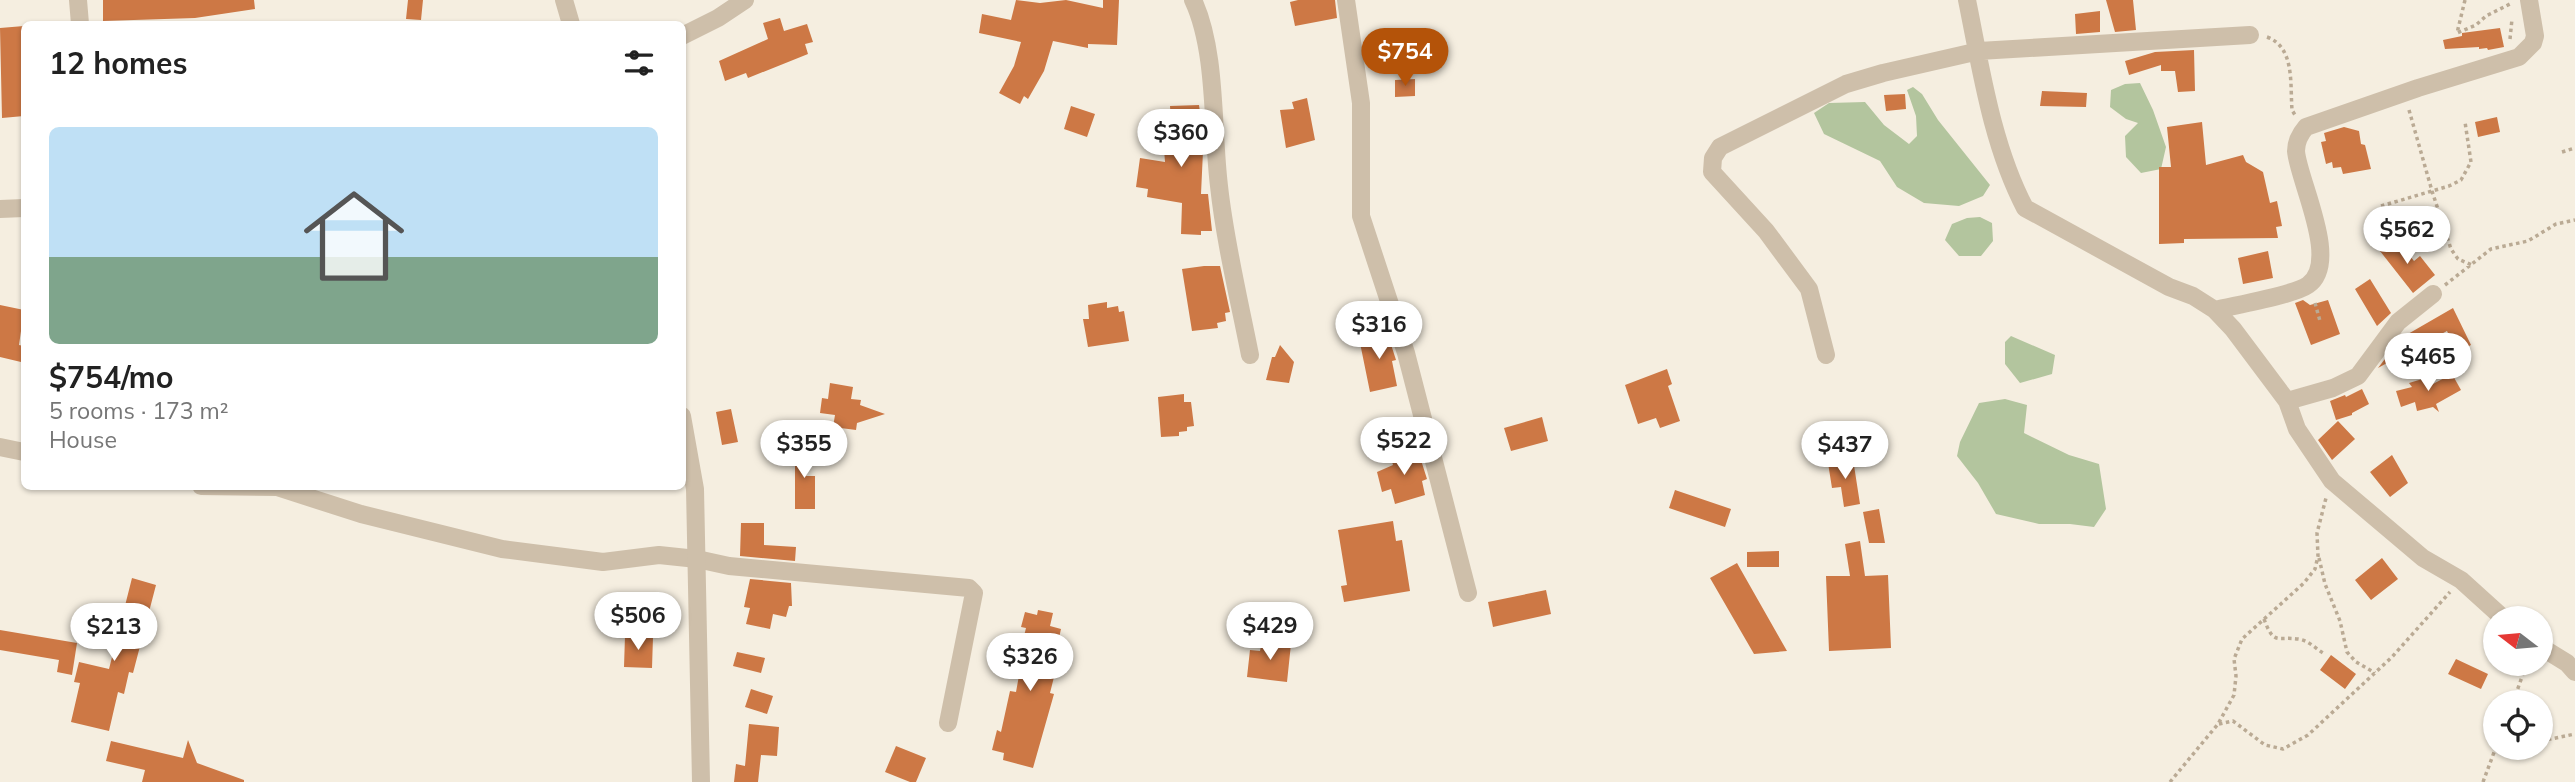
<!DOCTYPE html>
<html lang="en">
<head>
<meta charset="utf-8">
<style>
	:root { --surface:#fff; --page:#f2f2f2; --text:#222; --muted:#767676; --line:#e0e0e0; --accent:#b45309 }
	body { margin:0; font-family:Mulish,sans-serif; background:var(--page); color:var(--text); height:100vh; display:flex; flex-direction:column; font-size:26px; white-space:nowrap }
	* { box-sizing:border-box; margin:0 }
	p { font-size:23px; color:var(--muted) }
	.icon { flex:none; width:38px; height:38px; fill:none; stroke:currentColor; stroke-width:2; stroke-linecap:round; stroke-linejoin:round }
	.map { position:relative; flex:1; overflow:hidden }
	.details { position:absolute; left:21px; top:21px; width:665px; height:469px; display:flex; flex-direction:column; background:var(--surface); border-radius:10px; box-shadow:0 2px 5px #0004 }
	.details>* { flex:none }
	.needle { width:46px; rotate:286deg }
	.buttons { position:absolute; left:2483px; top:606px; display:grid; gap:14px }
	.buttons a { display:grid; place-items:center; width:70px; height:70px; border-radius:50%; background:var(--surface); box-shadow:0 2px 5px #0004; font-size:35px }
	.price { position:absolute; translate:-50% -60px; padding:0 16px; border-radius:24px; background:#fff; color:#222; font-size:23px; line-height:46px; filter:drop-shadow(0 2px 4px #0008) }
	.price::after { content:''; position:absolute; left:50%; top:42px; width:21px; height:16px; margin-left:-10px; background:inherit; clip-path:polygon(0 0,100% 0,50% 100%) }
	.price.current { background:var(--accent); color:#fff }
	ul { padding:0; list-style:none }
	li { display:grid; align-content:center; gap:14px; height:371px; padding:0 28px }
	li+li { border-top:2px solid var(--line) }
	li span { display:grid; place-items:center; height:217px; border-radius:10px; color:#555 }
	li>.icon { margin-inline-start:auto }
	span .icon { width:126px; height:126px; fill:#fffc; stroke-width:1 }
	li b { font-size:30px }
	h2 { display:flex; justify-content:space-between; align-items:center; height:84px; padding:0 28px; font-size:30px }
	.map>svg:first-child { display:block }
	.green { fill:#b3c59e }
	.building { fill:#cd7845 }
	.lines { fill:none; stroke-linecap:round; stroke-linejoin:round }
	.path { stroke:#baaa94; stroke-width:3.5; stroke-dasharray:3.5 3.5; stroke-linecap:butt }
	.minor { stroke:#cebfaa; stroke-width:18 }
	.tertiary { stroke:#cebfaa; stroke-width:18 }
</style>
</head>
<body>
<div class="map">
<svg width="2575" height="782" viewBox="0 0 2575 782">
	<rect width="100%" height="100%" fill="#f5eee0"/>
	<!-- green -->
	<path class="green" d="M2140 83 2153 110 2166 147 2161 169 2141 173 2126 157 2125 136 2138 123 2126 119 2110 107 2111 90 2125 84Z
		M1913 87 1922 94 1938 120 1990 185 1983 196 1959 206 1924 203 1897 187 1880 161 1824 134 1814 113 1829 103 1865 102 1884 125 1909 144 1917 136 1916 116 1907 90Z
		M1980 217 1992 223 1993 241 1981 256H1959L1945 240 1952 224 1967 218Z
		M2011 336 2055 355 2052 374 2020 383 2005 364V342Z
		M2005 399 2027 405 2024 433 2069 455 2099 464 2106 509 2094 527 2070 524H2039L1996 514 1978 483 1957 456 1960 442 1979 403Z"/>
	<!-- building -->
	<path class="building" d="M103 0H254L255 9 195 18 103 21Z
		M408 0H423L421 20 406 19Z
		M1016 0 1040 3 1066 0 1103 8V0H1119L1117 45 1088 44V48L1053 41 1044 71 1028 99 1024 96 1020 104 999 93 1014 66 1021 42 979 33 982 14 1011 20Z
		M1298 0H1335L1337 18 1295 26 1290 2Z
		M2106 0H2133L2136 30 2115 32Z
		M2100 11V32L2076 34 2075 14Z
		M780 18 784 31 807 24 813 42 805 44 808 54 748 78 746 73 725 81 719 61 768 39 763 23Z
		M24 26V116L2 118 0 28Z
		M2500 28 2504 47 2488 50 2487 48 2479 49V47L2445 49 2443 40 2462 36V33Z
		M2194 50 2195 91 2178 92 2175 71H2161V65L2129 75 2125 61 2155 52Z
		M1415 79V96L1395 97V80Z
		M2042 91 2087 93 2086 107 2040 106Z
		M1905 94 1906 109 1886 111 1884 95Z
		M1307 98 1315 140 1286 148 1280 110 1294 109 1292 102Z
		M1199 105 1200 112H1202L1205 151H1203L1201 194H1208L1212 231H1201V235L1181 234 1182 203 1147 197 1148 189 1136 187 1140 158 1165 162 1162 123 1171 122 1170 106Z
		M1071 106 1095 114 1087 137 1064 129Z
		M2497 117 2500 132 2478 137 2475 122Z
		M2202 122 2206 165 2243 155 2246 162 2263 172 2270 203 2277 201 2282 226 2276 227 2278 238 2184 239V243L2159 244V167H2171L2167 127Z
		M2344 127 2359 131 2361 144 2365 145 2371 169 2343 174 2341 167 2333 168 2332 162 2326 164 2321 142 2326 141 2324 133Z
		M2396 238 2414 261 2420 256 2435 275 2413 293 2380 251Z
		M2268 251 2273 278 2243 284 2238 258Z
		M1204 266H1220L1230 312 1225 313 1226 321 1217 323 1218 328 1192 331 1182 269Z
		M2370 279 2391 313 2377 326 2355 289Z
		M2303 300 2310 305 2328 300 2340 334 2311 345 2295 303Z
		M1107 302V308L1118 306 1119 312 1124 311 1129 341 1088 347 1083 319H1089L1088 305Z
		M0 305 24 310 19 345 24 346 21 362 0 357Z
		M2453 308 2471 345 2457 352 2447 331 2411 350 2419 356 2402 377 2387 363 2378 368 2401 338Z
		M1387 332 1396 360 1392 361 1397 386 1370 392 1359 338Z
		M1280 345 1294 362 1289 383 1266 380 1272 357H1275Z
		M1667 369 1672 384 1668 386 1680 421 1660 428 1656 418 1638 424 1625 385Z
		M2452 374 2461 390 2436 404 2439 412 2433 407 2417 411 2415 402 2401 407 2396 391 2412 387 2409 383 2429 377 2431 385Z
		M830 383 853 387 851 399 861 400 860 405 885 414 857 423 856 430 833 427 835 415 820 413 822 398 828 399Z
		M2362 389 2369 404 2352 413V415L2336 420 2330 401 2345 395 2346 397Z
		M1184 394V402H1191L1194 426 1187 427V431L1179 432V436L1161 437 1158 397Z
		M731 409 738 442 722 445 716 412Z
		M1542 417 1548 441 1511 451 1504 428Z
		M2338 421 2355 439 2332 460 2318 440Z
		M795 444 812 448 806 476H815V509H795Z
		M1410 450 1413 459 1420 457 1427 479 1422 481 1425 495 1395 504 1391 489 1382 492 1377 472 1393 465 1390 455Z
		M2392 455 2408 483 2390 497 2370 472Z
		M1853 459 1860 504 1844 507 1841 487 1832 488 1828 463Z
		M1675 490 1731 509 1725 527 1669 508Z
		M1879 509 1885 543H1869L1863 512Z
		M1393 521 1396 541 1402 540 1410 591 1344 602 1341 586 1347 585 1338 530Z
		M741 523H764V545L796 547 795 561 740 556Z
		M1860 541 1865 576 1888 575 1891 648 1829 651 1826 576H1850L1845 544Z
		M1779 551V567H1747V552Z
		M2382 558 2398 579 2371 600 2355 580Z
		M1737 563 1787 651 1754 654 1710 578Z
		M132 578 156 585 133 673 129 672 124 694 118 692 109 731 71 722 80 683 74 682 79 662 109 669Z
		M750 579 791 583 792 606H789L786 617 773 614 770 629 746 624 750 608 744 607Z
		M1546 590 1551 614 1493 627 1488 602Z
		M1038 610 1053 613 1050 626 1061 629 1055 656 1059 657 1050 693 1054 694 1033 768 1003 760 1004 753 992 750 997 730 1001 732 1010 691 1016 692 1026 637 1024 636 1026 628 1021 627 1025 612 1037 615Z
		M0 630 77 643 72 675 57 672 59 660 0 650Z
		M625 636 653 637 652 668 624 667Z
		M1262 641 1291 644 1287 682 1247 677 1250 650 1260 651Z
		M737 652 765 658 761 673 733 666Z
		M2331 655 2356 674 2345 689 2320 670Z
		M2456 659 2488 674 2481 689 2448 674Z
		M751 689 773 696 767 714 745 707Z
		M749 724 779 727 777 756 761 755 758 782H734L736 764 745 766Z
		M188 740 197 763 244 780V782H142L145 770 106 761 111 741 183 758Z
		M896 746 926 758 916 782H910L885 772Z"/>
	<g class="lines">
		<!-- path -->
		<path class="path" d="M2465 0 2457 33 2476 25 2486 16 2512 3
			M2267 37C2295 47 2290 84 2292 110L2295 115
			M2510 39 2512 19
			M2409 110 2432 191 2451 249 2458 259 2472 265
			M2562 152 2575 148
			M2381 206 2449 186 2461 180 2471 162 2465 122
			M2445 285 2491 249 2528 241 2556 224 2575 220
			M2315 303 2320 321
			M2319 558 2325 584 2340 621 2347 652 2356 662 2375 673
			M2264 619C2274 646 2277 636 2298 639 2308 640 2315 648 2323 653
			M2513 702 2527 663
			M2219 724 2233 721 2265 745 2283 749 2308 735 2392 657 2450 592
			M2541 741 2575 734
			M2170 782 2218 724 2234 695 2236 676 2234 659 2242 639 2304 583 2315 569 2318 556 2317 533 2326 498
			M2483 782 2496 747"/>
		<!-- minor -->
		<path class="minor" d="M78 0 80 24
			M1193 0C1217 51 1212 129 1219 186 1225 242 1239 299 1250 355
			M1346 0 1361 103V216L1406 353 1468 593
			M1967 0C1981 69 1992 145 2025 208L2169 287 2193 296 2215 310 2233 329 2287 401 2297 429 2332 481 2423 558 2461 580 2503 618
			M682 36 718 18 745 0
			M0 209 24 208
			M2215 310C2236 305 2294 295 2308 285 2341 262 2298 180 2296 151 2296 142 2300 134 2306 127L2418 88 2519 57 2533 43 2535 36 2529 0
			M1826 355 1809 289 1766 231 1712 172 1713 158 1720 147 1846 84 1883 73 1979 51 2250 35
			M2287 401 2333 388 2358 376 2398 322 2433 294
			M0 447 24 452
			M201 486 277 487 361 514 502 549 603 562 659 555 697 559 729 566 969 588 974 593 948 723
			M2541 647 2567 663 2575 672"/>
		<!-- tertiary -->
		<path class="tertiary" d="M564 0 571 24
			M682 416 695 489 701 782"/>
	</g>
</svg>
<div class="buttons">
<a><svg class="needle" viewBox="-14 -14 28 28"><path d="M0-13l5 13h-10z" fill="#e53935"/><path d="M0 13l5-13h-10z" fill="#767676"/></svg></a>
<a><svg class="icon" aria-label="locate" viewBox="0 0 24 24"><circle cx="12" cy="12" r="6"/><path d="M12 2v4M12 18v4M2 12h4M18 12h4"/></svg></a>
</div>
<b class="price current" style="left:1405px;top:88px">$754</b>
<b class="price" style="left:1181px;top:169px">$360</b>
<b class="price" style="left:2407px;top:266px">$562</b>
<b class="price" style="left:1379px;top:361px">$316</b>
<b class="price" style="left:2428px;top:393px">$465</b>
<b class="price" style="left:1404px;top:477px">$522</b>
<b class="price" style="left:804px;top:480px">$355</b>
<b class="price" style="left:1845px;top:481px">$437</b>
<b class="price" style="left:638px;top:652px">$506</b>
<b class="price" style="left:1270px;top:662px">$429</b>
<b class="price" style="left:114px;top:663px">$213</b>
<b class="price" style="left:1030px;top:693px">$326</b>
<section class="details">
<h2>12 homes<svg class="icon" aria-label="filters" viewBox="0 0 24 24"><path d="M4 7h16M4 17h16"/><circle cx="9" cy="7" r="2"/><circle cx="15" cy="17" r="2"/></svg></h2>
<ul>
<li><span style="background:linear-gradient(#bfe0f5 60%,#7fa58c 0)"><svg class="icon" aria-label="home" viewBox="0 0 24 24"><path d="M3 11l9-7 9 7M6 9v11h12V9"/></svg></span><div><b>$754/mo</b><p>5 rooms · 173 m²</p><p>House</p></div></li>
</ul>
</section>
</div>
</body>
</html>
